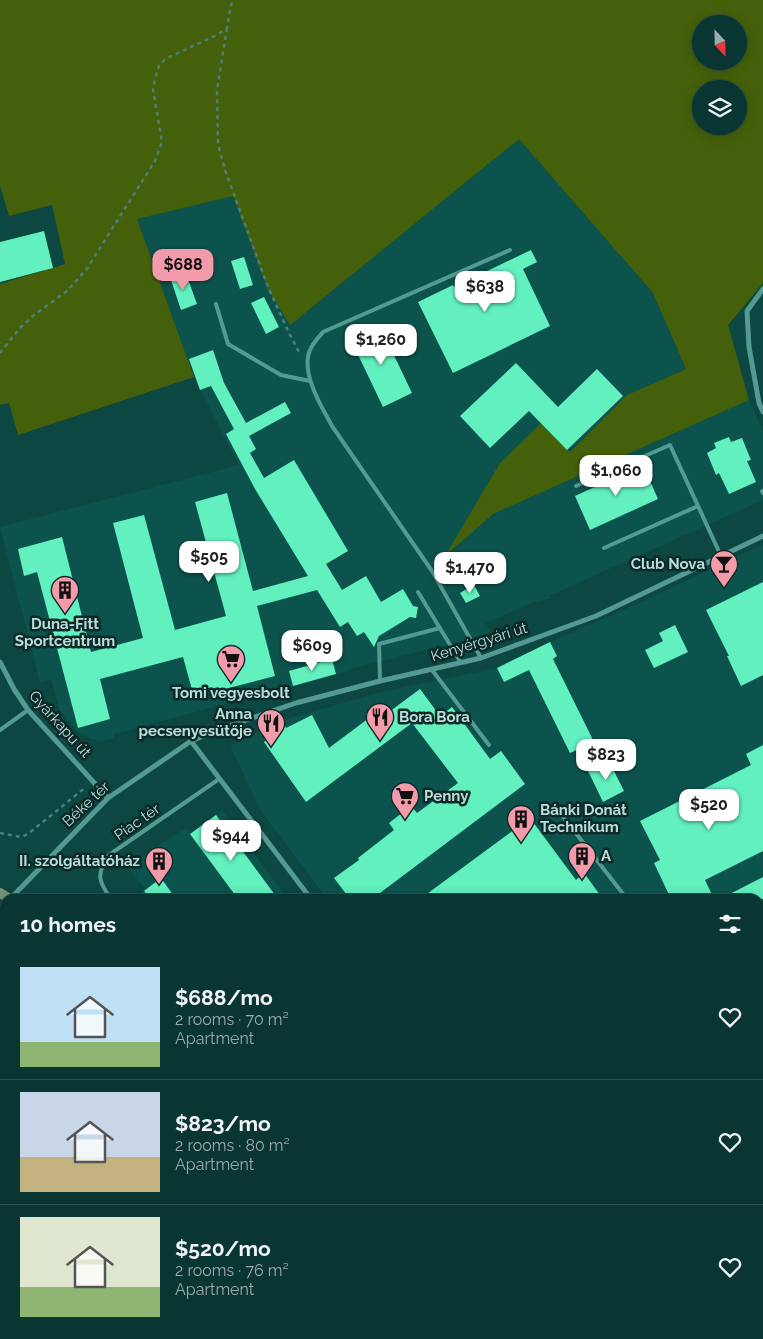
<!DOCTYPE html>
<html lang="en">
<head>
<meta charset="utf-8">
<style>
	:root { --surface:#093532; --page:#17403e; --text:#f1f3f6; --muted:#99abac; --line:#29504d; --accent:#f39aab }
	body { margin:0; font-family:Raleway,sans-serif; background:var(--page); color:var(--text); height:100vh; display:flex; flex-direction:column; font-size:19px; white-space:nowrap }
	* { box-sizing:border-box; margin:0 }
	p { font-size:16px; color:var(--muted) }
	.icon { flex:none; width:28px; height:28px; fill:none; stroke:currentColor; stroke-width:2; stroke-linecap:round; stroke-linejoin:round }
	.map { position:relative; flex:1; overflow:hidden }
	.side { position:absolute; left:0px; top:894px; width:764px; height:446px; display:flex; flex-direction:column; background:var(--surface); border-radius:15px 15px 0 0; box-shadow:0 2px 12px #0003,0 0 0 1px var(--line) }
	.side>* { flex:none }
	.needle { width:32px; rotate:158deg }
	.buttons { position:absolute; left:692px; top:15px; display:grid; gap:10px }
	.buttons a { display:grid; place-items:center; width:55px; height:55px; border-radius:50%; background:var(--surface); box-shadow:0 2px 12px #0003,0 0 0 1px var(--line); font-size:25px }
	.price { position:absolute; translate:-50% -42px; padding:0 11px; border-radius:10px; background:#fff; color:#222; font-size:16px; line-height:32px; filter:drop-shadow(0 1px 2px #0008) }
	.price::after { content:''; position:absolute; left:50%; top:30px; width:15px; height:11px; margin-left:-8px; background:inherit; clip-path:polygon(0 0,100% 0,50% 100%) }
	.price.current { background:var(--accent); color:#111 }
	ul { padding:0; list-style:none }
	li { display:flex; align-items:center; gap:15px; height:125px; padding:0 20px }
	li+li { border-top:1px solid var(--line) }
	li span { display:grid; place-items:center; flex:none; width:140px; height:100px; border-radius:0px; color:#555 }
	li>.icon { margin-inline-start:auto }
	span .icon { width:60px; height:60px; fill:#fffc; stroke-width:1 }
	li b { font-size:21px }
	h2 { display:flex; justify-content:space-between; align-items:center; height:60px; padding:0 20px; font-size:21px }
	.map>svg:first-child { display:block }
	.built { fill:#0c534e }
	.green { fill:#45600a; fill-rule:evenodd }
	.building { fill:#62f0bf }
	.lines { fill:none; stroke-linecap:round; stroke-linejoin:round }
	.path { stroke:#4d7f7a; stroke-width:2.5; stroke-dasharray:4 4; stroke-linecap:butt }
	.lane { stroke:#549a93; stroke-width:4 }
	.street { stroke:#549a93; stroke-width:5 }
	.secondary { stroke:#779476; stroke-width:10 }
	.labels { text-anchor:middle; stroke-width:5; stroke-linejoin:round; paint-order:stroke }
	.poi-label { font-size:15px; font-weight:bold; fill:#badcd8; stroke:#0c2a27; text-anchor:start }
	.street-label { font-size:15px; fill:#badcd8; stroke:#0c2a27 }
</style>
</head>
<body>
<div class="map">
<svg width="763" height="1339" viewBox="0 0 763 1339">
	<rect width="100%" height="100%" fill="#0c4742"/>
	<!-- built -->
	<path class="built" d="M519 139 653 293 686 369 627 395 570 452 541 423 500 463 486 488 493 514 749 400 763 431V500L549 596 550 598 537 602 536 601 486 623 491 632 463 641 349 669 348 671 114 734V737L111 739 102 741 91 739 78 732 60 711 51 679 40 682 0 527 239 465 194 377 137 219 233 196 301 316Z
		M763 544V1217L759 1220V899H327L261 811 230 746 278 722 290 718 385 691 497 668 550 642 646 600Z
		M222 810 288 899H139L137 896 145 889 127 866 185 828 191 833Z
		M5 1004V1109L3 1111 0 1107V1008Z
		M763 1251V1339H716L713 1335H759V1254Z"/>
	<!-- green -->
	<path class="green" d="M0 0H763V283L728 325 749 400 493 514 445 556 500 463 541 423 570 452 627 395 686 369 653 293 519 139 290 325 267 287 233 196 137 219 194 377 18 435 9 403 0 405V284L65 264 52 205 9 216 0 186ZM701 24H739V61H701ZM701 89H739V126H701Z
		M439 1335H486L487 1339H442Z
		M519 1335H624L627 1339H518Z"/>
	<!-- building -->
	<path class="building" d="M44 231 53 268 0 282V242Z
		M531 250 537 262 523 269 550 326 453 373 418 302 453 285 454 287Z
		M244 257 253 285 240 289 231 261Z
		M185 271 197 304 181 310 170 277Z
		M264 297 279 327 266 334 251 303Z
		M379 324 412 393 383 407 350 338Z
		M213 350 224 383 246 423 285 402 291 413 249 436 256 449 250 453 264 478 294 460 348 551 326 564 342 590 366 576 381 602 403 589 413 606 418 607 416 618 410 617 379 636 374 647 364 632 357 636 348 622 340 627 317 590 257 606 275 676 194 697 183 657 100 679 110 719 78 728 37 572 24 576 18 549 62 537 91 652 143 638 113 523 144 515 175 630 226 616 195 502 227 493 253 591 308 576 255 489 226 434 234 429 211 386 200 390 189 359Z
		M516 363 558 407 597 369 623 396 567 450 529 411 490 448 460 416Z
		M729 437 731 442 742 438 751 460 747 461 756 482 729 494 719 473 716 475 707 453 716 448 714 443Z
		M643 465 658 499 590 530 575 496Z
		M763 582V675L741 686 727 656H729L706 610Z
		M474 585 480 596 466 603 460 593Z
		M675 625 688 652 654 668 645 650 663 641 659 633Z
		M550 642 557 656 553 659 594 742 570 753 529 670 504 682 497 668Z
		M332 659 336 674 293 686 289 671Z
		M420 689 440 716 452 707 490 759 501 751 525 784 372 899H350L334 878 359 860 358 858 394 830 389 823 411 806 417 813 458 783 412 723 306 802 264 742 285 726 286 728 312 715 329 748 385 706 389 712Z
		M763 745V851L705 880 714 899H671L654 863 660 860 640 821 751 765 746 754Z
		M609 761 624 791 603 802 588 771Z
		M216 815 236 842 278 899H238L190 834Z
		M530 818 576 880 584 873 603 899H420Z
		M763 877V899H720Z
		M161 878 176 899H150L144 891Z"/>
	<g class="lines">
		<!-- path -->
		<path class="path" d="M227 28 217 90 218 144 225 170 268 287 289 333 299 352
			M0 353 20 328 34 315 67 291 86 270 155 161 162 142 153 89 156 75 159 66 165 59 217 35 227 28 232 0
			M0 833 21 837 28 834 86 787
			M0 990 5 986
			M340 1335 343 1339
			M432 1335 435 1339
			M588 1335 597 1339
			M613 1335V1339
			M138 1339V1335
			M572 1339 573 1335"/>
		<!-- lane -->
		<path class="lane" d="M216 304 228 344 281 375 310 381
			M576 486 670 445 721 556
			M762 491 763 493
			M604 548 698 506
			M418 592 461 663
			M481 658 432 571 332 426C321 406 299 370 311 348 314 342 319 337 323 332L510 250
			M432 670 489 745
			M380 681 379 644 440 628
			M0 730 28 710
			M557 809 627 899
			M111 899C98 881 96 874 109 855L219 779
			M759 952 763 950
			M759 1071 763 1076
			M120 1335 124 1339
			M190 1339 199 1335"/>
		<!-- street -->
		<path class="street" d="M763 289 747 311 749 347 759 403 763 412
			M0 662 14 689 28 710 108 798
			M191 741 311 899
			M10 899 108 798 191 741 229 726 296 703 380 681 481 658 596 616 763 536
			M0 971 5 969
			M0 1182 5 1188
			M759 1243 763 1240
			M486 1335 487 1339
			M635 1335 638 1339
			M28 1339 33 1335
			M518 1339 519 1335"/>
		<!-- secondary -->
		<path class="secondary" d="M0 893 10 899
			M383 1335 386 1339"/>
	</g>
	<!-- icons -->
	<defs>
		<g id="bar-pin" transform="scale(1.4375)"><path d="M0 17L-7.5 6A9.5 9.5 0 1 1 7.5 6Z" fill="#f39aab" stroke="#0c2a27"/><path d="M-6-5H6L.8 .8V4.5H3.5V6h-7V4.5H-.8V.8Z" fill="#111"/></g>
		<g id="building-pin" transform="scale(1.4375)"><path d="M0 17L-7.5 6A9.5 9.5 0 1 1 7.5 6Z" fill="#f39aab" stroke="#0c2a27"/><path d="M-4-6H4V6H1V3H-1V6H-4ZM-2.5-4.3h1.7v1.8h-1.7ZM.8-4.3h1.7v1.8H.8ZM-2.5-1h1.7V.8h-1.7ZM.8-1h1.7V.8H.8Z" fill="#111"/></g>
		<g id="supermarket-pin" transform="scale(1.4375)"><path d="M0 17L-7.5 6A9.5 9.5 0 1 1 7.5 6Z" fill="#f39aab" stroke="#0c2a27"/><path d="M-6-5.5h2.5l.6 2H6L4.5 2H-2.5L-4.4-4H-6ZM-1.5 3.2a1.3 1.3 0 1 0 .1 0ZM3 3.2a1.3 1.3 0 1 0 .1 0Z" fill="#111"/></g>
		<g id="restaurant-pin" transform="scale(1.4375)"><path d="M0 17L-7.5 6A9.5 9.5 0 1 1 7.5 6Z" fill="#f39aab" stroke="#0c2a27"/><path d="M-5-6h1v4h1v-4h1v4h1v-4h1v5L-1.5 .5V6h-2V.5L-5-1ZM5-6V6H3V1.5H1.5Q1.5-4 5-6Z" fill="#111"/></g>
	</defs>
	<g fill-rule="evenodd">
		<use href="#bar-pin" x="724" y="564"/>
		<use href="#building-pin" x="65" y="590"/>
		<use href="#supermarket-pin" x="231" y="659"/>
		<use href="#restaurant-pin" x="380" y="717"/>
		<use href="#restaurant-pin" x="271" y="723"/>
		<use href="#supermarket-pin" x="405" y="796"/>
		<use href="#building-pin" x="521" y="819"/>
		<use href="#building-pin" x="582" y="856"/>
		<use href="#building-pin" x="159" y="861"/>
	</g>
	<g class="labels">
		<!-- poi labels -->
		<g class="poi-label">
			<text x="705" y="569" text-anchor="end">Club Nova</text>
			<text x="65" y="629" text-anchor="middle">Duna-Fitt<tspan x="65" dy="17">Sportcentrum</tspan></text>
			<text x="231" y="698" text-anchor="middle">Tomi vegyesbolt</text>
			<text x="252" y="719" text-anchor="end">Anna<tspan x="252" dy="17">pecsenyesütője</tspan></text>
			<text x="399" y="722">Bora Bora</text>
			<text x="424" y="801">Penny</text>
			<text x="540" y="815">Bánki Donát<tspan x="540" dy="17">Technikum</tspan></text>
			<text x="601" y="861">A</text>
			<text x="140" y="866" text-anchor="end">II. szolgáltatóház</text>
		</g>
		<!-- street labels -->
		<g class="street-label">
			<text transform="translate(479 642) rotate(-17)" y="5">Kenyérgyári út</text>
			<text transform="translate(60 724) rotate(48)" y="5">Gyárkapu út</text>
			<text transform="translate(86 804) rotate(-43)" y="5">Béke tér</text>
			<text transform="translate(137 822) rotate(-35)" y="5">Piac tér</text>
		</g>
	</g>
</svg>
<div class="buttons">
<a><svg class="needle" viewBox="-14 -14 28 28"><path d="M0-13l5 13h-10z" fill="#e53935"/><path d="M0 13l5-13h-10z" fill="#99abac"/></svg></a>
<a><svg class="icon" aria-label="layers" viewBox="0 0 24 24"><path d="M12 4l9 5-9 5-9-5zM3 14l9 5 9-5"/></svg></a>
</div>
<b class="price current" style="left:183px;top:291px">$688</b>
<b class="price" style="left:485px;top:313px">$638</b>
<b class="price" style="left:381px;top:366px">$1,260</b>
<b class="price" style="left:616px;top:497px">$1,060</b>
<b class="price" style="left:209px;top:583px">$505</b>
<b class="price" style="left:470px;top:594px">$1,470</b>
<b class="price" style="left:312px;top:672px">$609</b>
<b class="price" style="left:606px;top:781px">$823</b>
<b class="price" style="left:709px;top:831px">$520</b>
<b class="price" style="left:231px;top:862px">$944</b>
<section class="side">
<h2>10 homes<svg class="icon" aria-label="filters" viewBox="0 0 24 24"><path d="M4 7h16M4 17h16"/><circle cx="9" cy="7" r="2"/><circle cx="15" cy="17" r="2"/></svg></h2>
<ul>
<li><span style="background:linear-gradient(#bfe0f5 75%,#8fb573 0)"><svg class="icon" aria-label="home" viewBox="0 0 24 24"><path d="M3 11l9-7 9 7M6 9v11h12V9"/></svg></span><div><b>$688/mo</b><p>2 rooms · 70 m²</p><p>Apartment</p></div><svg class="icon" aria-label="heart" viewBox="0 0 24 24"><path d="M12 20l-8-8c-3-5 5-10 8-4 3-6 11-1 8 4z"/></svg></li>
<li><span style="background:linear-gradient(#c9d6e8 65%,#c2b280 0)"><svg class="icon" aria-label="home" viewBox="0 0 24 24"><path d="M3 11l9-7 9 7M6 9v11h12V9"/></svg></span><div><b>$823/mo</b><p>2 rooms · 80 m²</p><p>Apartment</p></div><svg class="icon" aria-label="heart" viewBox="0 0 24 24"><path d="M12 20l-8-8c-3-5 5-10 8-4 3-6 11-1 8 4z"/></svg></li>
<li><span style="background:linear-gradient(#dfe7d0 70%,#8fb573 0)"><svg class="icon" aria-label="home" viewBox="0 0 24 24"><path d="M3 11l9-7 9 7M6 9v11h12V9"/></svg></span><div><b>$520/mo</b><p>2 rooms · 76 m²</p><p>Apartment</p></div><svg class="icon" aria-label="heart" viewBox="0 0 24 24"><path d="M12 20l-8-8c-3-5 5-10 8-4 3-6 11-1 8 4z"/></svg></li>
</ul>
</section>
</div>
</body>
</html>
